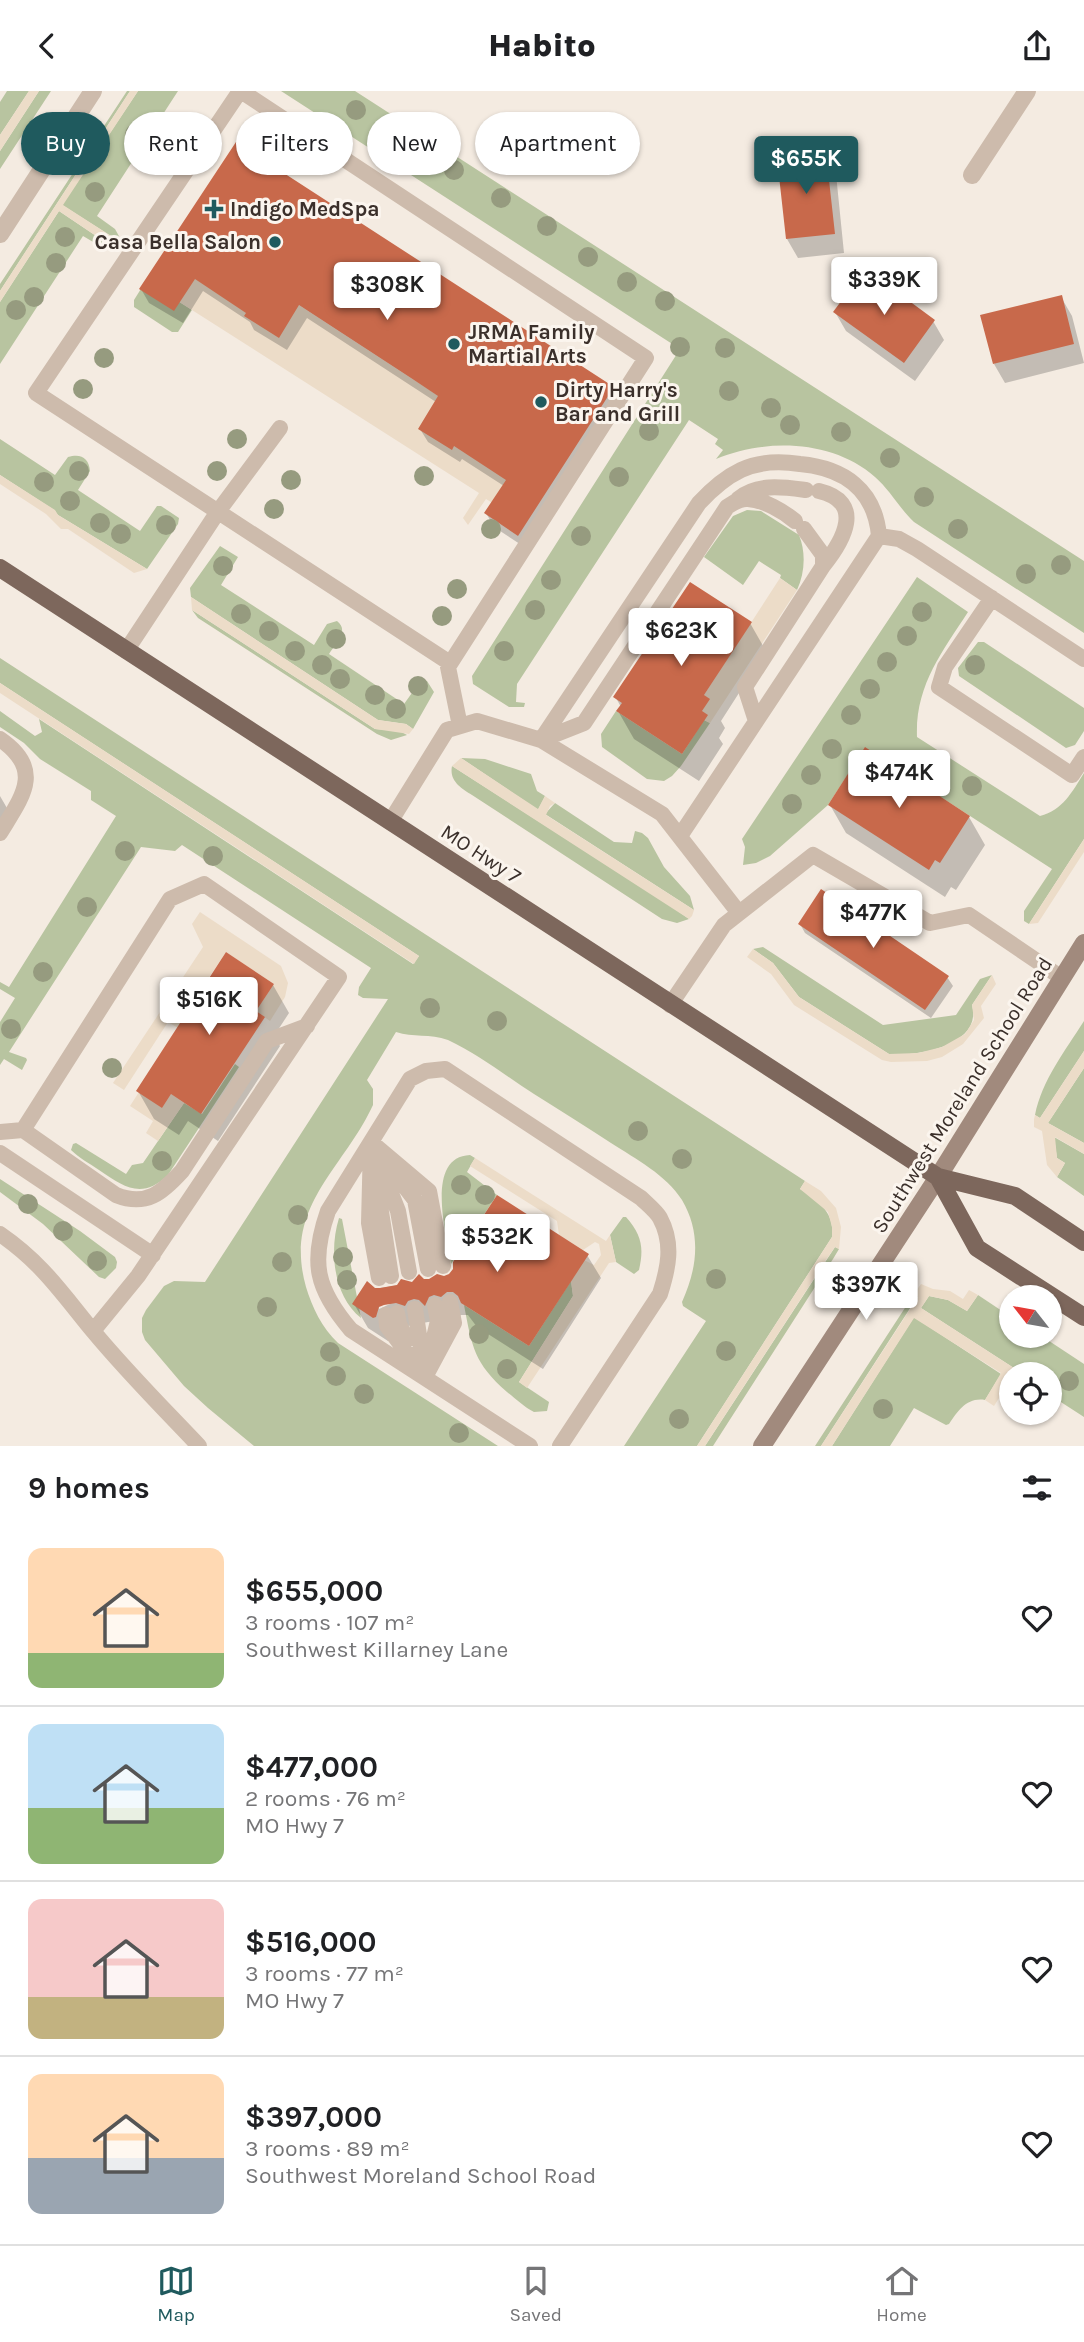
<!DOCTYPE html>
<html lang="en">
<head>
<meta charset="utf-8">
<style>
	:root { --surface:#fff; --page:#f2f2f2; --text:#202124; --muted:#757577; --line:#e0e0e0; --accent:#1f5a5e }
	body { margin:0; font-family:Karla,sans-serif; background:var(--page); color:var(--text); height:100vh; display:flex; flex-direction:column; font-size:26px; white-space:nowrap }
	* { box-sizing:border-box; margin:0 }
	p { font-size:23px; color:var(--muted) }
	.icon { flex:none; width:38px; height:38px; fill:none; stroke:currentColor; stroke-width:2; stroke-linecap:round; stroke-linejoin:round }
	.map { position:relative; height:1355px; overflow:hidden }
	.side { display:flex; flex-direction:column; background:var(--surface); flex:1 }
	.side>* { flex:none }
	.guide { position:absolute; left:21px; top:21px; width:700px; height:63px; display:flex; gap:14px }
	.needle { width:46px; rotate:301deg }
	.tools { position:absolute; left:999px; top:1194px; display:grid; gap:14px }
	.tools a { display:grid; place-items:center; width:63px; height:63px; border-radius:50%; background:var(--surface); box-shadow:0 2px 5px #0004; font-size:35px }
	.price { position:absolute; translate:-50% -60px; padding:0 16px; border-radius:7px; background:#fff; color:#222; font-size:23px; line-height:46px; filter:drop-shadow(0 2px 4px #0008) }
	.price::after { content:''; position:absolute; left:50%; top:42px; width:21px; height:16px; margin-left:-10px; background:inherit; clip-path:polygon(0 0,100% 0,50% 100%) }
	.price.on { background:var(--accent); color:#fff }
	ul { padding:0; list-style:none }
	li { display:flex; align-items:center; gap:21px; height:175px; padding:0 28px }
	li+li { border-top:2px solid var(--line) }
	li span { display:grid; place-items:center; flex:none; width:196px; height:140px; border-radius:14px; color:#555 }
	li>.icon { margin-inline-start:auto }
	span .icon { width:84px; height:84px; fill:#fffc; stroke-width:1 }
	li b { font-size:30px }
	h2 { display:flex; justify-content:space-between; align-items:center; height:84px; padding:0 28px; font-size:30px }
	.chip { padding:0 24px; border-radius:32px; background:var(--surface); box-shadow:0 2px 5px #0004; font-size:24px; line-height:63px }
	.chip.on { background:var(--accent); color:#fff }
	header { display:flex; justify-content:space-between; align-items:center; height:91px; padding:0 28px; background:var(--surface); font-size:32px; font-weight:800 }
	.tab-bar { display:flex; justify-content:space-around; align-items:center; height:98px; border-top:2px solid var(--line); background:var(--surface); font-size:19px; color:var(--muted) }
	.tab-bar a { display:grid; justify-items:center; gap:4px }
	.tab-bar .on { color:var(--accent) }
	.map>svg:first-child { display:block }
	.green { fill:#b8c4a0 }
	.plaza { fill:#ecdcc8 }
	.shadow { fill:#0003; fill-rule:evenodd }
	.building { fill:#c8694b }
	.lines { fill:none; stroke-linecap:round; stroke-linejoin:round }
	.lane { stroke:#cdbbac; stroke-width:16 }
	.street { stroke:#cdbbac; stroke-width:18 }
	.secondary { stroke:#a18a7d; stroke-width:18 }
	.primary { stroke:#7d675c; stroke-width:18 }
	.tree { fill:#969b7f }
	.poi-dot { fill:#1f5a5e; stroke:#fbf5ee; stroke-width:2.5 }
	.labels { text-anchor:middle; stroke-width:6; stroke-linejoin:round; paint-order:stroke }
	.poi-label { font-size:21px; font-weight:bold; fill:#3b302b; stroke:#fbf5ee; text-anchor:start }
	.street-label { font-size:21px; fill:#3b302b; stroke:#fbf5ee }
</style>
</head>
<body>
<header><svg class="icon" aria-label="back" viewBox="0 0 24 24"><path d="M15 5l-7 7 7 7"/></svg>Habito<svg class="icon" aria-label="share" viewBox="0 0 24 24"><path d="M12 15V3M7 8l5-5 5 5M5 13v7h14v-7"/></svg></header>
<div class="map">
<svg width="1084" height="1355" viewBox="0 0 1084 1355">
	<rect width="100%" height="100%" fill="#f4ebe1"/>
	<!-- green -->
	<path class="green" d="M7 0H29L0 44V11Z
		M39 0H51L0 78V60Z
		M127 0H130L0 200V193Z
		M138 0H178L97 125 115 138 120 147 111 145 62 114Z
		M281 0H355L1084 470V542L914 431C900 418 890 399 875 386 833 349 766 347 716 368L723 359 715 353 718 348 689 329 517 593 516 611 525 612 524 616H509L473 593 472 585 680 258Z
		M59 120 114 157 105 158 83 145 0 273V211Z
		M149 185 148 191 192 219 178 241H172L134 216V209Z
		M0 348 55 384 68 366C81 362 89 367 90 380L78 399 140 440 157 415H161L179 427 178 433 147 478 58 424 54 419 0 384Z
		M747 419 761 420 799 444C806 461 805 482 797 499L780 487 781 484 759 470 743 494 704 466 733 425Z
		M220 455 238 466 221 494 314 554 327 533 337 530C350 540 335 553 329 563L404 613 422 588 427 590 434 601 413 638 406 633 378 629 191 506 190 497Z
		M917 486 968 521C942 561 915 595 917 646L1040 725C1063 719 1072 701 1084 682V748L1029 833 1024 830V820L1052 778 865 657 828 714 770 765 756 772 743 774 745 756 742 748Z
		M192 519 375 638 400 640 407 644 391 649 377 643 198 527Z
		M978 551H984L1084 617V640L1075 654 1066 657 959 585 958 577Z
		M0 567 805 1090 800 1098C819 1110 835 1122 832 1146L697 1355H624L706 1230 683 1215 682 1211C697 1178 702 1143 682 1109 666 1084 636 1068 611 1052 586 1036 560 1019 534 1003 506 985 478 963 448 949 430 942 413 947 396 941L367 989 373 998V1014C343 1079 283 1115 306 1196 312 1216 322 1237 338 1252L498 1355H254L208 1317 184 1295 145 1249 142 1241V1227L146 1219 164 1195 174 1190 205 1191 388 908 363 907 358 904 359 896 371 877 182 754 175 760 141 756 9 961 26 967 27 969 22 979 4 968 0 974V931L15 907 0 898V891L9 896 116 725 91 709V700L40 668 24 652 0 636V620L35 645 42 641 39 628 413 873 419 865 0 592Z
		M616 620 682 663 704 629 710 632 681 675 672 685 664 690 647 688 602 656 601 643Z
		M461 667 485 668 531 683 537 700 545 705 538 719Z
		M452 675 671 815 689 828 677 832 662 828 472 704C461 697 449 690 452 675Z
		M555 712 614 751 632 752 635 740 642 742 648 747 664 776 690 805 694 819 545 723Z
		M763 856 883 934 956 924 980 888 992 884 972 914C983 954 918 966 889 963L799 906 773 872 753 858Z
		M1084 930V960L1040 1027 1035 1024C1042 989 1065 960 1084 930Z
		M235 973 239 976 168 1084C142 1109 124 1096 99 1079 89 1072 79 1067 71 1059L73 1053 76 1052 126 1083 132 1074 143 1072 184 1012 202 1023Z
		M1084 977V1052L1048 1032Z
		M1054 1046 1084 1063V1105L1057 1086 1065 1072 1057 1067Z
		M470 1064 475 1067 467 1081 497 1104 451 1173C447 1145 424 1066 470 1064Z
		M0 1088 80 1140 115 1166 117 1171 116 1177 105 1188 99 1186 43 1133 0 1101Z
		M623 1126H626C642 1144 644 1157 639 1179L634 1183 616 1171 610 1144Z
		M339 1127 342 1128 361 1227C333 1205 329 1159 339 1127Z
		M835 1156 839 1158 833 1168 713 1355H705Z
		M571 1190 573 1205 519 1291 549 1311 547 1320 534 1321C524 1316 516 1308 507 1301 474 1272 472 1256 464 1214L529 1255Z
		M914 1203 918 1205 821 1355H815Z
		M978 1204 1011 1226 1012 1244H1040L1084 1273V1326L1050 1304V1283H1041L1038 1278 1026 1274 1017 1279 921 1217 929 1205 948 1209 967 1220Z
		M914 1226 1001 1283 985 1309C967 1306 958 1320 949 1333L946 1334 914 1317 890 1355H832Z"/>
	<!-- plaza -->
	<path class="plaza" d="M29 0H39L0 60V44Z
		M130 0H138L63 114 111 145 120 147V149L114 157 59 120 0 211V200Z
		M155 175 268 194 469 325 451 353 540 410 525 432 486 408 468 434 463 427 479 402 148 191Z
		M0 384 55 419 58 424 147 478 134 482 68 438H61L46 423 0 393Z
		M780 487 797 499 710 632 704 629 702 620 709 608 704 604Z
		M191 506 378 629 406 633 413 638 409 643 375 638 192 519Z
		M0 592 419 865 414 873 0 602Z
		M461 667 538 718 545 705 555 712 550 715 546 724 694 819 692 825 689 828 452 675Z
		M1084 748V761L1038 832 1029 833Z
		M200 821 281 875 288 892 285 906 270 930 256 920 274 893 226 861 192 912 198 917 183 940 168 931 124 999 113 992 203 856 192 833Z
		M753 858 773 872 799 906 889 963 918 962 942 956 965 943 974 929 972 914 992 884 996 893 981 915 984 927 963 953 942 966 927 970 891 971 882 969 794 914 771 883 747 866Z
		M1084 960V977L1048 1032 1084 1052V1063L1055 1046 1057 1067 1065 1072 1057 1086 1047 1074 1042 1040 1034 1036V1028L1035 1024 1040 1027Z
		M139 1001 162 1017 171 1003 184 1012 158 1050 146 1042 153 1030 130 1015Z
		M475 1067 606 1150 610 1144 616 1171 609 1172 527 1297 519 1291 573 1205 571 1190 584 1169 594 1174 601 1164 599 1153 595 1151 583 1159 559 1144 557 1130 470 1075Z
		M805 1090 821 1100 836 1117 841 1136 839 1158 835 1156 828 1166 705 1355H697L832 1146V1136L828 1121 800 1098Z
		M921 1193 933 1198 950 1200 963 1208 969 1199 978 1204 967 1220 948 1209 929 1205 921 1217 1017 1279 1012 1283 1011 1288 994 1315 985 1309 1001 1282 914 1227 832 1355H821L918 1206 914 1203Z"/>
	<!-- shadow -->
	<path class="shadow" d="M237 53 612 297 620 311 526 457 494 436 486 422 504 395 462 368 460 371 428 351 420 338 436 311 307 227 287 259 254 239 250 231 203 200 183 232 149 212 141 198Z
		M825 64 836 83 844 162 798 167 787 148Z
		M1061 206 1072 225 1084 272 1005 292 994 273Z
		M835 221 933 230 944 249 915 290 846 240Z
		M750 532 766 560 721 630 725 637 719 647 723 653 699 690 634 648 618 620 621 616 616 607Z
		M0 705 11 724 0 742Z
		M830 714 969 726 985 754 956 799 951 796 945 806 846 742Z
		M800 833 947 886 953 895 931 927 805 842Z
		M273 894 289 922 274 945 280 955 218 1050 188 1030 179 1044 154 1028 138 1000Z
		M587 1164 601 1187 543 1278 477 1236 468 1224H461L455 1229 428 1231 398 1237 388 1250 368 1237 354 1213 374 1198ZM389 1210 390 1213 379 1218V1214Z"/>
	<!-- building -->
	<path class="building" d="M236 51 614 296 518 445 484 422 506 389 454 355 452 359 418 338 438 305 411 287 299 214 279 247 244 225 246 222 195 188 174 220 139 198Z
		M826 62 835 143 786 148 777 67Z
		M863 181 895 204 897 201 935 229 904 272 833 221Z
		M1062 204 1074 253 993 273 980 224Z
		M690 491 752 531 704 604 710 608 702 620 708 624 682 663 616 620 622 612 613 606Z
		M865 656 970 725 940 772 935 769 929 779 828 714Z
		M821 798 949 885 925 919 798 833Z
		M226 861 274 893 256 920 265 926 201 1023 171 1003 162 1017 136 1000Z
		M497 1104 589 1163 529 1255 461 1212 458 1205 453 1201H447L441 1206 434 1204 429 1206 425 1215 419 1209 414 1208 408 1210 405 1215 396 1212 384 1214 379 1216 376 1226 373 1227 352 1213 367 1190 375 1197H380L397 1194 401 1188 412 1191 419 1183 424 1188H429L437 1183 444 1185 449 1183 453 1178V1171Z"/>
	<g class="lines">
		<!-- lane -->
		<path class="lane" d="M240 0 36 302 450 572
			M241 0 646 267 448 576 460 635
			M819 400C865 411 844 449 823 475
			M738 408C757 392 783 396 806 399
			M879 445 899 448 917 458 1084 568
			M992 507 945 576 939 596 1072 684 1084 666
			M126 560 217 422 280 337
			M756 630 745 596 823 475V464L804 438
			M0 648C45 679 22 706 0 742
			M541 649 699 412C712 398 724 387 741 379 760 370 780 370 800 373 844 377 875 399 879 445L680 745
			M541 649 584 632 727 416C733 412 740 407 748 408 764 409 783 420 795 430
			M390 731 447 639 477 630 541 649 662 723 739 822
			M670 914 724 834 813 764 930 832 969 824 1062 887
			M23 1039 170 808 204 793 339 886 138 1185 93 1240
			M0 1041 23 1039 116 1104C146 1116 162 1102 182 1080L267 950 307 935
			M371 1051 429 1100 443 1175
			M371 1053 369 1132 379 1187
			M0 1062 153 1164
			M378 1069 398 1120 409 1181
			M389 1075 415 1109 428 1178
			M377 1095 391 1185
			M0 1143C42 1172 61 1201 93 1240 126 1280 163 1317 199 1355
			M415 1218 424 1277
			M397 1222 399 1233 407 1249
			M386 1224 387 1235 419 1278
			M430 1263 438 1230 435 1214
			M425 1286 454 1232 450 1211
			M530 1355 351 1239C316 1198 310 1171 328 1120L410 988 426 980 445 978 641 1107C647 1113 656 1120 660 1127 674 1153 668 1178 660 1203L560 1355"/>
		<!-- street -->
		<path class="street" d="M972 84 1027 0
			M0 143 93 0"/>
		<!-- secondary -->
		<path class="secondary" d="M762 1355 938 1086 1084 852"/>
		<!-- primary -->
		<path class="primary" d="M0 477 938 1086 1015 1105 1084 1151
			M938 1086 977 1157 1084 1226"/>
	</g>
	<!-- trees -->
	<g class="tree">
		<circle cx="356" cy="19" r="10"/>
		<circle cx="135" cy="43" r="10"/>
		<circle cx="407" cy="51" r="10"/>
		<circle cx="454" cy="79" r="10"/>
		<circle cx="95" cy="101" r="10"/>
		<circle cx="501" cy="107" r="10"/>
		<circle cx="547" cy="135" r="10"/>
		<circle cx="65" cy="146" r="10"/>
		<circle cx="588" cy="166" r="10"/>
		<circle cx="56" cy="172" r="10"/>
		<circle cx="627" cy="191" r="10"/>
		<circle cx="34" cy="206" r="10"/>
		<circle cx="665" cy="210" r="10"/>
		<circle cx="16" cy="219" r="10"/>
		<circle cx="680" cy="256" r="10"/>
		<circle cx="725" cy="257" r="10"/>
		<circle cx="104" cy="267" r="10"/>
		<circle cx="83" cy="298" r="10"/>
		<circle cx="729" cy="300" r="10"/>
		<circle cx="771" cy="317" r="10"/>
		<circle cx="790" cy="334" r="10"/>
		<circle cx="649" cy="340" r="10"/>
		<circle cx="841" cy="341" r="10"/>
		<circle cx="237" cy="348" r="10"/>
		<circle cx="890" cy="367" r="10"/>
		<circle cx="79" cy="380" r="10"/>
		<circle cx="217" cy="380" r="10"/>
		<circle cx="424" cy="385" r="10"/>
		<circle cx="619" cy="386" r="10"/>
		<circle cx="291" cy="389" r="10"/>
		<circle cx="44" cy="391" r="10"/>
		<circle cx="924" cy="406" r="10"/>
		<circle cx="70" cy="410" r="10"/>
		<circle cx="274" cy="418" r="10"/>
		<circle cx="100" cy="432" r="10"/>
		<circle cx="166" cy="434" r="10"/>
		<circle cx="491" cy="438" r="10"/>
		<circle cx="958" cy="438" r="10"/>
		<circle cx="121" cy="443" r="10"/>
		<circle cx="581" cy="445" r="10"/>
		<circle cx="1061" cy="474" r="10"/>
		<circle cx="223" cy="475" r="10"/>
		<circle cx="1026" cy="483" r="10"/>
		<circle cx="551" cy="489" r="10"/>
		<circle cx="457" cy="498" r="10"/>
		<circle cx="535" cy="519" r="10"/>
		<circle cx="922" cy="521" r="10"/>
		<circle cx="241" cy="523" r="10"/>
		<circle cx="442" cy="525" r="10"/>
		<circle cx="269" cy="540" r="10"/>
		<circle cx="907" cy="545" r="10"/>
		<circle cx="336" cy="548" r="10"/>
		<circle cx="295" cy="560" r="10"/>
		<circle cx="504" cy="560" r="10"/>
		<circle cx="887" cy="571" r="10"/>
		<circle cx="322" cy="574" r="10"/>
		<circle cx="975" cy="574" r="10"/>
		<circle cx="340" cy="588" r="10"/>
		<circle cx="418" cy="595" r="10"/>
		<circle cx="870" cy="598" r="10"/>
		<circle cx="375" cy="604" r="10"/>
		<circle cx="396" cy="618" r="10"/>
		<circle cx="851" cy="624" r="10"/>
		<circle cx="832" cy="658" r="10"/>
		<circle cx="939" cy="675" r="10"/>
		<circle cx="811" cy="684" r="10"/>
		<circle cx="972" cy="695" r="10"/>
		<circle cx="792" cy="713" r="10"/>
		<circle cx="125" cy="760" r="10"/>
		<circle cx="213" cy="765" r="10"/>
		<circle cx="87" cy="816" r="10"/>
		<circle cx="43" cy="881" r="10"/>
		<circle cx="430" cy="917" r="10"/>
		<circle cx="497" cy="930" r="10"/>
		<circle cx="11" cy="938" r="10"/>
		<circle cx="112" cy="977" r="10"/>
		<circle cx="638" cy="1040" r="10"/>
		<circle cx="682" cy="1068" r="10"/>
		<circle cx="162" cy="1070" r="10"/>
		<circle cx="461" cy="1094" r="10"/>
		<circle cx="485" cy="1104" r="10"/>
		<circle cx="28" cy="1113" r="10"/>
		<circle cx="298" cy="1124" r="10"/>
		<circle cx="462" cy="1135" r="10"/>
		<circle cx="63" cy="1140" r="10"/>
		<circle cx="343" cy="1166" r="10"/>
		<circle cx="97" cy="1170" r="10"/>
		<circle cx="282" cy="1171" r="10"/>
		<circle cx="716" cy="1188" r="10"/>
		<circle cx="347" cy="1189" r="10"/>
		<circle cx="267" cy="1216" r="10"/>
		<circle cx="479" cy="1243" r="10"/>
		<circle cx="726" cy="1260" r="10"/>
		<circle cx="330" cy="1261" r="10"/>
		<circle cx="507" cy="1278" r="10"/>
		<circle cx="336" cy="1285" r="10"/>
		<circle cx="1069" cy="1290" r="10"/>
		<circle cx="364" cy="1303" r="10"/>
		<circle cx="883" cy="1318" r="10"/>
		<circle cx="679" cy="1328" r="10"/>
		<circle cx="459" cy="1342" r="10"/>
	</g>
	<!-- markers -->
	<g class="poi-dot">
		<path d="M210.5 107.5h7v7h7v7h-7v7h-7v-7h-7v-7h7z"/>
		<circle cx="275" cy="151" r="7"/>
		<circle cx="454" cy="253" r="7"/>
		<circle cx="541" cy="311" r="7"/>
	</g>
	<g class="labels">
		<!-- poi labels -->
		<g class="poi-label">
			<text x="230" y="125">Indigo MedSpa</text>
			<text x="261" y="158" text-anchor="end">Casa Bella Salon</text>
			<text x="468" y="248">JRMA Family<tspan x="468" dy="24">Martial Arts</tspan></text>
			<text x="555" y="306">Dirty Harry's<tspan x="555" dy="24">Bar and Grill</tspan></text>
		</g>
		<!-- street labels -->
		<g class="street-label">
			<text transform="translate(481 763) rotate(33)" y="7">MO Hwy 7</text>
			<text transform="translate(962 1004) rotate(-58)" y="7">Southwest Moreland School Road</text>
		</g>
	</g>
</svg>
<div class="tools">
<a><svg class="needle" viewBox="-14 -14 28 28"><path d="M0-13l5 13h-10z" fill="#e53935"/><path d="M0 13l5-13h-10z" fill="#757577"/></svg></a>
<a><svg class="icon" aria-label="locate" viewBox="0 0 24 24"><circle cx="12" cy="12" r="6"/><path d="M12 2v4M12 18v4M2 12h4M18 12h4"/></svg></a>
</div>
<b class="price on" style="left:806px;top:105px">$655K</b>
<b class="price" style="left:884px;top:226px">$339K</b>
<b class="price" style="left:387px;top:231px">$308K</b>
<b class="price" style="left:681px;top:577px">$623K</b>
<b class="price" style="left:899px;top:719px">$474K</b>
<b class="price" style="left:873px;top:859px">$477K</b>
<b class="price" style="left:209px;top:946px">$516K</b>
<b class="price" style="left:497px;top:1183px">$532K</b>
<b class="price" style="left:866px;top:1231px">$397K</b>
<div class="guide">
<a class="chip on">Buy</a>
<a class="chip">Rent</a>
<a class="chip">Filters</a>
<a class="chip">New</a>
<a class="chip">Apartment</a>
</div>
</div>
<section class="side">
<h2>9 homes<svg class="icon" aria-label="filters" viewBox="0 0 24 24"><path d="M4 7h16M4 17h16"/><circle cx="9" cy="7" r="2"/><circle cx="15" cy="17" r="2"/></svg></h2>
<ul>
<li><span style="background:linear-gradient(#ffd9b3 75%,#8fb573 0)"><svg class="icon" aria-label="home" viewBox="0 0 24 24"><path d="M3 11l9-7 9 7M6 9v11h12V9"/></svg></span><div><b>$655,000</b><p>3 rooms · 107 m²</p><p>Southwest Killarney Lane</p></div><svg class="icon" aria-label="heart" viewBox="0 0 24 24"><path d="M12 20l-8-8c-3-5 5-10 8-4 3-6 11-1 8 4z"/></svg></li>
<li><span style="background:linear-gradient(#bfe0f5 60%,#8fb573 0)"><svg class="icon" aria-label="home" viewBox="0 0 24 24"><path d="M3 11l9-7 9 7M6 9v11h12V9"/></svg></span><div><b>$477,000</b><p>2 rooms · 76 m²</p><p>MO Hwy 7</p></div><svg class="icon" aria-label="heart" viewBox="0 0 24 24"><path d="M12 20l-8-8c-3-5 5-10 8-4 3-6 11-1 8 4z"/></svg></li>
<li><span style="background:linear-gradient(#f6c9c9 70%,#c2b280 0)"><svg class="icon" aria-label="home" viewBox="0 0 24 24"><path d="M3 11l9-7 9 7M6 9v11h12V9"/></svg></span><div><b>$516,000</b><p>3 rooms · 77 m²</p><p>MO Hwy 7</p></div><svg class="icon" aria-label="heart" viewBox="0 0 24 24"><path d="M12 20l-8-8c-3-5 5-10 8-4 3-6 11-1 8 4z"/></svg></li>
<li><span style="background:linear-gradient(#ffd9b3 60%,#9aa5b1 0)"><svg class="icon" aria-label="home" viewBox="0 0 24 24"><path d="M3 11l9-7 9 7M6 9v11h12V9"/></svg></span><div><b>$397,000</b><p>3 rooms · 89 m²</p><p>Southwest Moreland School Road</p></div><svg class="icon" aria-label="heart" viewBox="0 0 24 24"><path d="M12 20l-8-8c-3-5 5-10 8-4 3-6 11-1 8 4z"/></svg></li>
</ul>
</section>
<nav class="tab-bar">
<a class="on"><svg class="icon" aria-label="map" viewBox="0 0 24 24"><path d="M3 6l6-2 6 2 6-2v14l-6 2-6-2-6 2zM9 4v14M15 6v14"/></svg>Map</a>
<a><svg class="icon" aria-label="saved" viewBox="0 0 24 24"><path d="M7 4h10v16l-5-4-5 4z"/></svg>Saved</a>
<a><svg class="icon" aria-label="home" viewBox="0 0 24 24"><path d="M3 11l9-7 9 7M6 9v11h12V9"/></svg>Home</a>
</nav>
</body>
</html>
